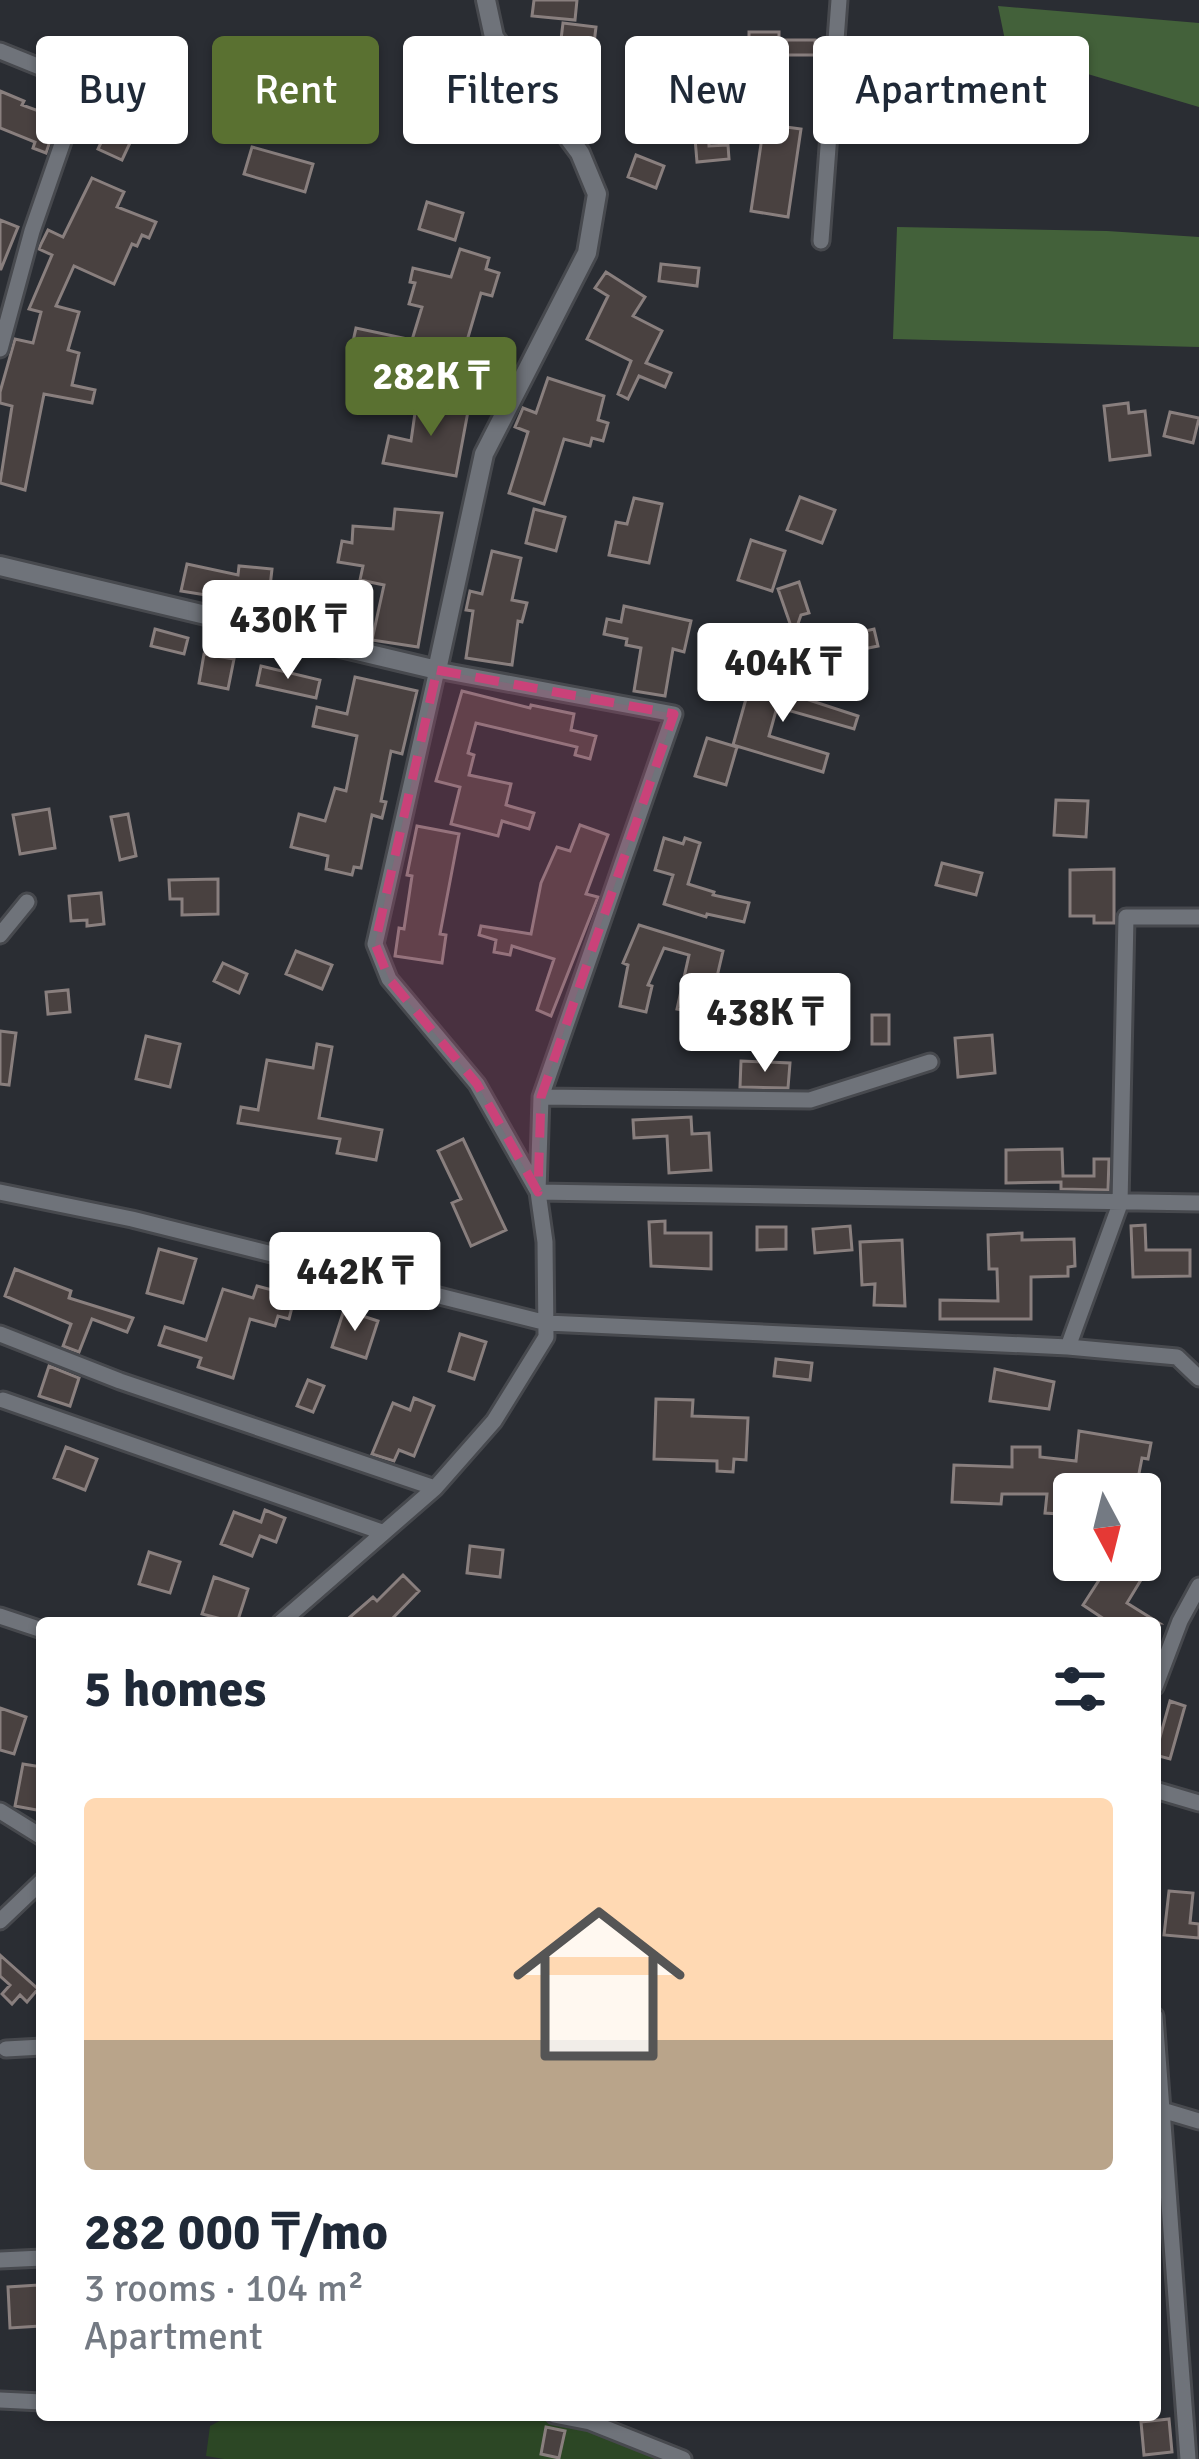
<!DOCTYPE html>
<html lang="en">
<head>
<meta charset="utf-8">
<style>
	:root { --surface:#fff; --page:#f6f6f7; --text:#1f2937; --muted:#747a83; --line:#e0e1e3; --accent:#5a7131 }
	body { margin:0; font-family:Signika,sans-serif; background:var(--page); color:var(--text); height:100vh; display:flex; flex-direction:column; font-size:45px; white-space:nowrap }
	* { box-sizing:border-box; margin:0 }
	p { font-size:39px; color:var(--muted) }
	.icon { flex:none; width:66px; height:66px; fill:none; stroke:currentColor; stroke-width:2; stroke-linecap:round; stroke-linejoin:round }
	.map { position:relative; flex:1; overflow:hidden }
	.drawer { position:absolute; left:36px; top:1617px; width:1125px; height:804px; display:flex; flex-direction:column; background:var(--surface); border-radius:12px; box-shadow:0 3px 9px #0004 }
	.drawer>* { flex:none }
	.guide { position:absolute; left:36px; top:36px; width:1128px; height:108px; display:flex; gap:24px }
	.needle { width:78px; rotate:173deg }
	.buttons { position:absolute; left:1053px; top:1473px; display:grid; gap:24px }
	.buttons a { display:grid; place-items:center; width:108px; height:108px; border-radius:12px; background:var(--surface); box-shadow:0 3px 9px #0004; font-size:60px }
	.price { position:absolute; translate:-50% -102px; padding:0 27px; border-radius:12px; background:#fff; color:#222; font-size:39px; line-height:78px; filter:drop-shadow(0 3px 6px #0008) }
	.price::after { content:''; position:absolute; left:50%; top:72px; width:36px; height:27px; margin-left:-18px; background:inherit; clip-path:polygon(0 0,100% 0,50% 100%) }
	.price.active { background:var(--accent); color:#fff }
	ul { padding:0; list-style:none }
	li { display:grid; align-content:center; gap:24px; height:636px; padding:0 48px }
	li+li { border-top:3px solid var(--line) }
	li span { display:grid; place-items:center; height:372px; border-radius:12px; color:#555 }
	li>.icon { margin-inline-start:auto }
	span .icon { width:216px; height:216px; fill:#fffc; stroke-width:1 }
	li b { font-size:51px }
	h2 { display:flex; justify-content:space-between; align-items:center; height:144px; padding:0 48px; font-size:51px }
	.chip { padding:0 42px; border-radius:12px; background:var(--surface); box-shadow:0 3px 9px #0004; font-size:42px; line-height:108px }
	.chip.active { background:var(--accent); color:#fff }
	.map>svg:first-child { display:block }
	.green { fill:#2c4725 }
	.forest { fill:#43613a }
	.building { fill:#494140; stroke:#897f7e; stroke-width:3 }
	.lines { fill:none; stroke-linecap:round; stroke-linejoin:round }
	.minor-casing { stroke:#47494e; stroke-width:21 }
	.tertiary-casing { stroke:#47494e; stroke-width:24 }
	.minor { stroke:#6f737a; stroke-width:15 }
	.tertiary { stroke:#6f737a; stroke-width:18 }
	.marked { fill:#ca4279; fill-opacity:0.2; stroke:#ca4279; stroke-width:9; stroke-dasharray:24 15; stroke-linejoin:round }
</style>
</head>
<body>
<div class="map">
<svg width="1199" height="2459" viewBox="0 0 1199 2459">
	<rect width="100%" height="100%" fill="#2a2d33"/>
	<!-- green -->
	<path class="green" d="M231 2415H512L573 2424 661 2459H224L206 2456 210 2426Z"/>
	<!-- forest -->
	<path class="forest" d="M998 6 1199 23V107L1007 50Z
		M897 227 1107 231 1199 237V347L893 339Z"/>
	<!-- building -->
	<path class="building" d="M534 0H577L575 20 532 16Z
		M563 23 596 27 592 60 559 56Z
		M749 32H779V40H815V55H787V69H778V80L749 79Z
		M480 38 504 74 488 84 480 71 474 75 459 51Z
		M0 91 24 101 22 105 58 118 46 153 33 148 35 142 0 128Z
		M707 93 709 146 728 145 729 159 697 162 694 126 677 127 676 94Z
		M112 119 136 130 122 160 98 149Z
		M764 124 801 129 788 217 751 211Z
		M252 147 313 164 305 192 244 174Z
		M636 155 664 166 656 188 628 177Z
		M92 178 124 192 117 207 156 222 149 238 142 235 137 246 132 244 114 284 74 266 56 306 79 312 68 350 79 353 72 385 95 390 92 403 44 394 25 490 0 483 12 406 0 403V392L15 339 33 343 41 312 29 309 52 255 39 249 41 244 48 230 63 237Z
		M427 202 463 213 455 240 419 229Z
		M0 220 18 227 1 269H0Z
		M460 249 489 258 486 269 499 273 492 296 481 293 464 351 471 352 465 381 430 374 432 366 387 349 383 363 350 355 356 328 412 340 422 307 409 304 415 283 410 282 413 268 451 277Z
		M661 264 699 268 697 286 659 281Z
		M606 272 645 297 633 316 662 331 646 363 671 373 665 387 639 376 628 399 618 394 631 361 587 339 608 296 595 288Z
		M548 378 604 396 598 420 608 423 603 441 592 438 590 446 564 439 544 504 509 493 528 432 515 427 523 408 536 413Z
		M417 399 469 406 456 476 383 463 389 436 411 441Z
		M1128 403 1129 413 1145 411 1150 455 1110 460 1104 406Z
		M1170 412 1199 418 1193 443 1164 436Z
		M800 497 835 510 822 543 787 530Z
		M634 498 662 504 649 563 609 555 616 522 627 524Z
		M395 509 442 513 418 647 372 640 384 585 360 580 363 566 338 562 342 541 352 543 353 526 393 529Z
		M534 509 565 517 556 551 526 543Z
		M751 540 785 551 772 591 738 580Z
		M492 551 521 558 512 600 527 603 522 622 518 621 512 665 466 658 473 611 466 610 470 591 482 594Z
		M187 564 238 575 239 566 272 569 268 605 181 591Z
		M799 582 809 613 801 615 794 635 778 589Z
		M624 606 691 621 684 652 673 649 665 696 634 691 641 648 626 645 627 639 604 634 607 619 621 622Z
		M740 626 761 634 750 662 729 654Z
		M155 629 188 638 184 654 151 646Z
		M874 629 878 646 839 654 835 638Z
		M204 654 234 659 228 689 199 683Z
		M261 666 320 680 316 698 257 685Z
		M355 677 417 691 402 754 391 751 381 801 386 802 382 818 372 815 361 868 354 867 352 875 326 869 328 856 291 847 299 814 325 821 335 788 346 791 357 736 313 726 317 707 347 714Z
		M751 681 858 716 854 729 777 707 769 736 828 754 823 772 733 745Z
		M462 691 530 708 531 705 574 714 571 730 596 736 590 759 575 755 577 747 476 723 468 753 474 755 469 775 511 784 506 805 534 813 529 829 502 821 498 836 451 824 460 787 436 781Z
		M707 738 737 747 726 785 695 776Z
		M1056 800 1088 801 1086 837 1054 835Z
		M49 809 55 848 20 854 13 815Z
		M128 814 136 856 120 860 111 817Z
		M580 825 608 835 586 894 598 897 551 1016 537 1010 554 959 512 946 510 955 494 952 496 940 479 935 481 926 531 934 541 883 557 847 570 851Z
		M417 826 459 834 440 934 446 935 442 963 395 956 399 928 404 929 412 876 407 875Z
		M664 838 683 844 685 838 700 843 688 884 714 892 713 895 749 903 744 922 707 914 706 917 664 904 673 875 655 870Z
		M942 863 982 873 976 895 936 885Z
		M1114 869V923H1094V916H1070V870Z
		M218 879V914L182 915V899H170L169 880Z
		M101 893 104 924 87 926V920L71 921 69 896Z
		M639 925 723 951 708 1015 677 1009 689 955 664 948 648 985 652 986 646 1012 620 1006 628 965 623 963Z
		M296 951 332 965 322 989 286 974Z
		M223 963 247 974 239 993 214 981Z
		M68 990 70 1012 48 1014 46 992Z
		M872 1015H889V1044H872Z
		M0 1031 16 1033 9 1085 0 1084Z
		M992 1035 995 1073 958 1077 955 1038Z
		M146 1036 180 1044 170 1087 136 1079Z
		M317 1044 332 1047 319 1118 382 1130 376 1160 337 1153 340 1139 238 1123 241 1107 258 1110 267 1060 313 1068Z
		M741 1061 790 1063 788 1088 740 1087Z
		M691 1117 692 1134 709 1133 711 1170 669 1173 667 1136 634 1138 633 1120Z
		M463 1139 506 1230 471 1246 452 1203 461 1199 438 1151Z
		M1062 1149 1063 1176H1094V1159H1109L1108 1190 1061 1189V1182L1006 1183V1150Z
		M665 1221V1233H711V1269L651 1266 649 1222Z
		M1145 1225 1146 1250H1190V1276L1133 1277 1131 1226Z
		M850 1226 852 1250 815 1253 813 1229Z
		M757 1227H786V1249L757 1250Z
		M1022 1233V1240L1074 1239 1075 1266 1068 1267V1276L1031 1277V1319H940V1300L998 1301 997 1269H989L988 1235Z
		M902 1240 905 1306 874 1305 875 1284 862 1285 860 1242Z
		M159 1249 196 1259 183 1303 147 1293Z
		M15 1269 71 1291 69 1298 133 1318 127 1332 92 1319 79 1352 63 1346 71 1324 5 1296Z
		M257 1286 295 1296 289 1319 278 1316 275 1326 250 1319 233 1378 198 1367 201 1358 159 1345 165 1327 206 1340 223 1289 253 1298Z
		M344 1310 378 1321 366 1358 332 1347Z
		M460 1334 486 1342 474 1379 449 1371Z
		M776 1359 812 1363 810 1380 774 1376Z
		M49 1366 79 1378 70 1406 39 1396Z
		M995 1369 1054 1382 1049 1409 990 1401Z
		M308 1380 324 1386 313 1412 297 1406Z
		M414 1398 434 1406 414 1456 399 1450 394 1461 372 1454 393 1403 410 1410Z
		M656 1399 693 1400 692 1416 748 1418 746 1460 734 1459 733 1472 717 1471V1461L654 1459Z
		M1079 1431 1151 1443 1148 1459 1142 1458 1135 1494 1083 1487 1082 1494H1074V1515L1045 1513 1047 1494H1002L1001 1504 952 1502 954 1465 1012 1467V1447H1040V1457L1076 1461Z
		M66 1447 97 1459 85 1490 54 1478Z
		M265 1510 285 1518 276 1542 260 1536 252 1556 221 1544 234 1512 261 1522Z
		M470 1546 503 1550 500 1577 467 1573Z
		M149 1552 180 1562 170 1593 139 1584Z
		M1112 1560H1153L1127 1603 1159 1623H1110L1083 1605Z
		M403 1575 419 1591 388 1623H343L373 1597 377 1601Z
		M214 1577 248 1589 237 1623 202 1614Z
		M1170 1701 1185 1706 1170 1759 1155 1755Z
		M0 1708 26 1717 14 1754 0 1750Z
		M23 1764 42 1767V1811L15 1806Z
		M1169 1891 1193 1893 1190 1923 1199 1924V1938L1164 1935Z
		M0 1955 38 1989 27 2002 20 1995 12 2004 2 1994 10 1985 0 1976Z
		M38 2285 40 2326 10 2328 8 2287Z
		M1169 2419 1172 2452 1144 2455 1141 2422Z
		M546 2427 565 2431 559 2458 541 2454Z"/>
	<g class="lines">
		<!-- minor casing -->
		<g class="minor-casing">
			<path id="minor" d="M0 51 62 76 78 98 32 231 0 349
				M821 241 839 0
				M0 935 27 902
				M541 1097 810 1100 930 1062
				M0 1192 132 1219 547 1323 1068 1347 1177 1357 1199 1378
				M0 1334 120 1381 435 1488
				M1068 1347 1120 1204 1126 917H1199
				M3 1400 382 1532
				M0 1616 42 1630
				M280 1623 435 1488 494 1421 546 1337 545 1242 538 1192 477 1084 389 979 375 944 437 670 674 714 541 1097 538 1192 1199 1203
				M1155 1687 1180 1621 1199 1586
				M1155 1790 1199 1803
				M0 1811 42 1837
				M0 1921 42 1881
				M1155 2016 1188 2459
				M6 2049 42 2047
				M1162 2110 1199 2121
				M0 2260 42 2258
				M0 2400 42 2402
				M554 2415 590 2422 683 2459"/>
		</g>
		<!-- tertiary casing -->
		<g class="tertiary-casing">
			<path id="tertiary" d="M0 566 437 670 484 454 587 253 597 194 580 153 494 37 486 0"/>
		</g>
		<!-- minor -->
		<use href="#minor" class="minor"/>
		<!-- tertiary -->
		<use href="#tertiary" class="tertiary"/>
	</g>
	<!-- marked area -->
	<path class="marked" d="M437 670 674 714 541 1097 538 1192 477 1084 389 979 375 944Z"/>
</svg>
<div class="buttons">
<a><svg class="needle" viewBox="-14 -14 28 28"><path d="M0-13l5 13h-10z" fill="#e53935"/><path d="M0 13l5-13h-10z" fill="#747a83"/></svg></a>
</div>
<b class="price active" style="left:431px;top:439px">282K ₸</b>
<b class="price" style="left:288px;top:682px">430K ₸</b>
<b class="price" style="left:783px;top:725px">404K ₸</b>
<b class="price" style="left:765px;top:1075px">438K ₸</b>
<b class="price" style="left:355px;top:1334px">442K ₸</b>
<div class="guide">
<a class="chip">Buy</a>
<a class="chip active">Rent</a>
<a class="chip">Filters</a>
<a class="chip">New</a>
<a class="chip">Apartment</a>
</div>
<section class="drawer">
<h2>5 homes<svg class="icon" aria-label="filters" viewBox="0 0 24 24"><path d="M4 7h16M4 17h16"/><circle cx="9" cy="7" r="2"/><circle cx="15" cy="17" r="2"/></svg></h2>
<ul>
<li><span style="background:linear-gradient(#ffd9b3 65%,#b9a48a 0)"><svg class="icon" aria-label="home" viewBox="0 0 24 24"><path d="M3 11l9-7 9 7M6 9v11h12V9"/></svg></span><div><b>282 000 ₸/mo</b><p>3 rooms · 104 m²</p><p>Apartment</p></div></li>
</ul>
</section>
</div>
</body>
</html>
